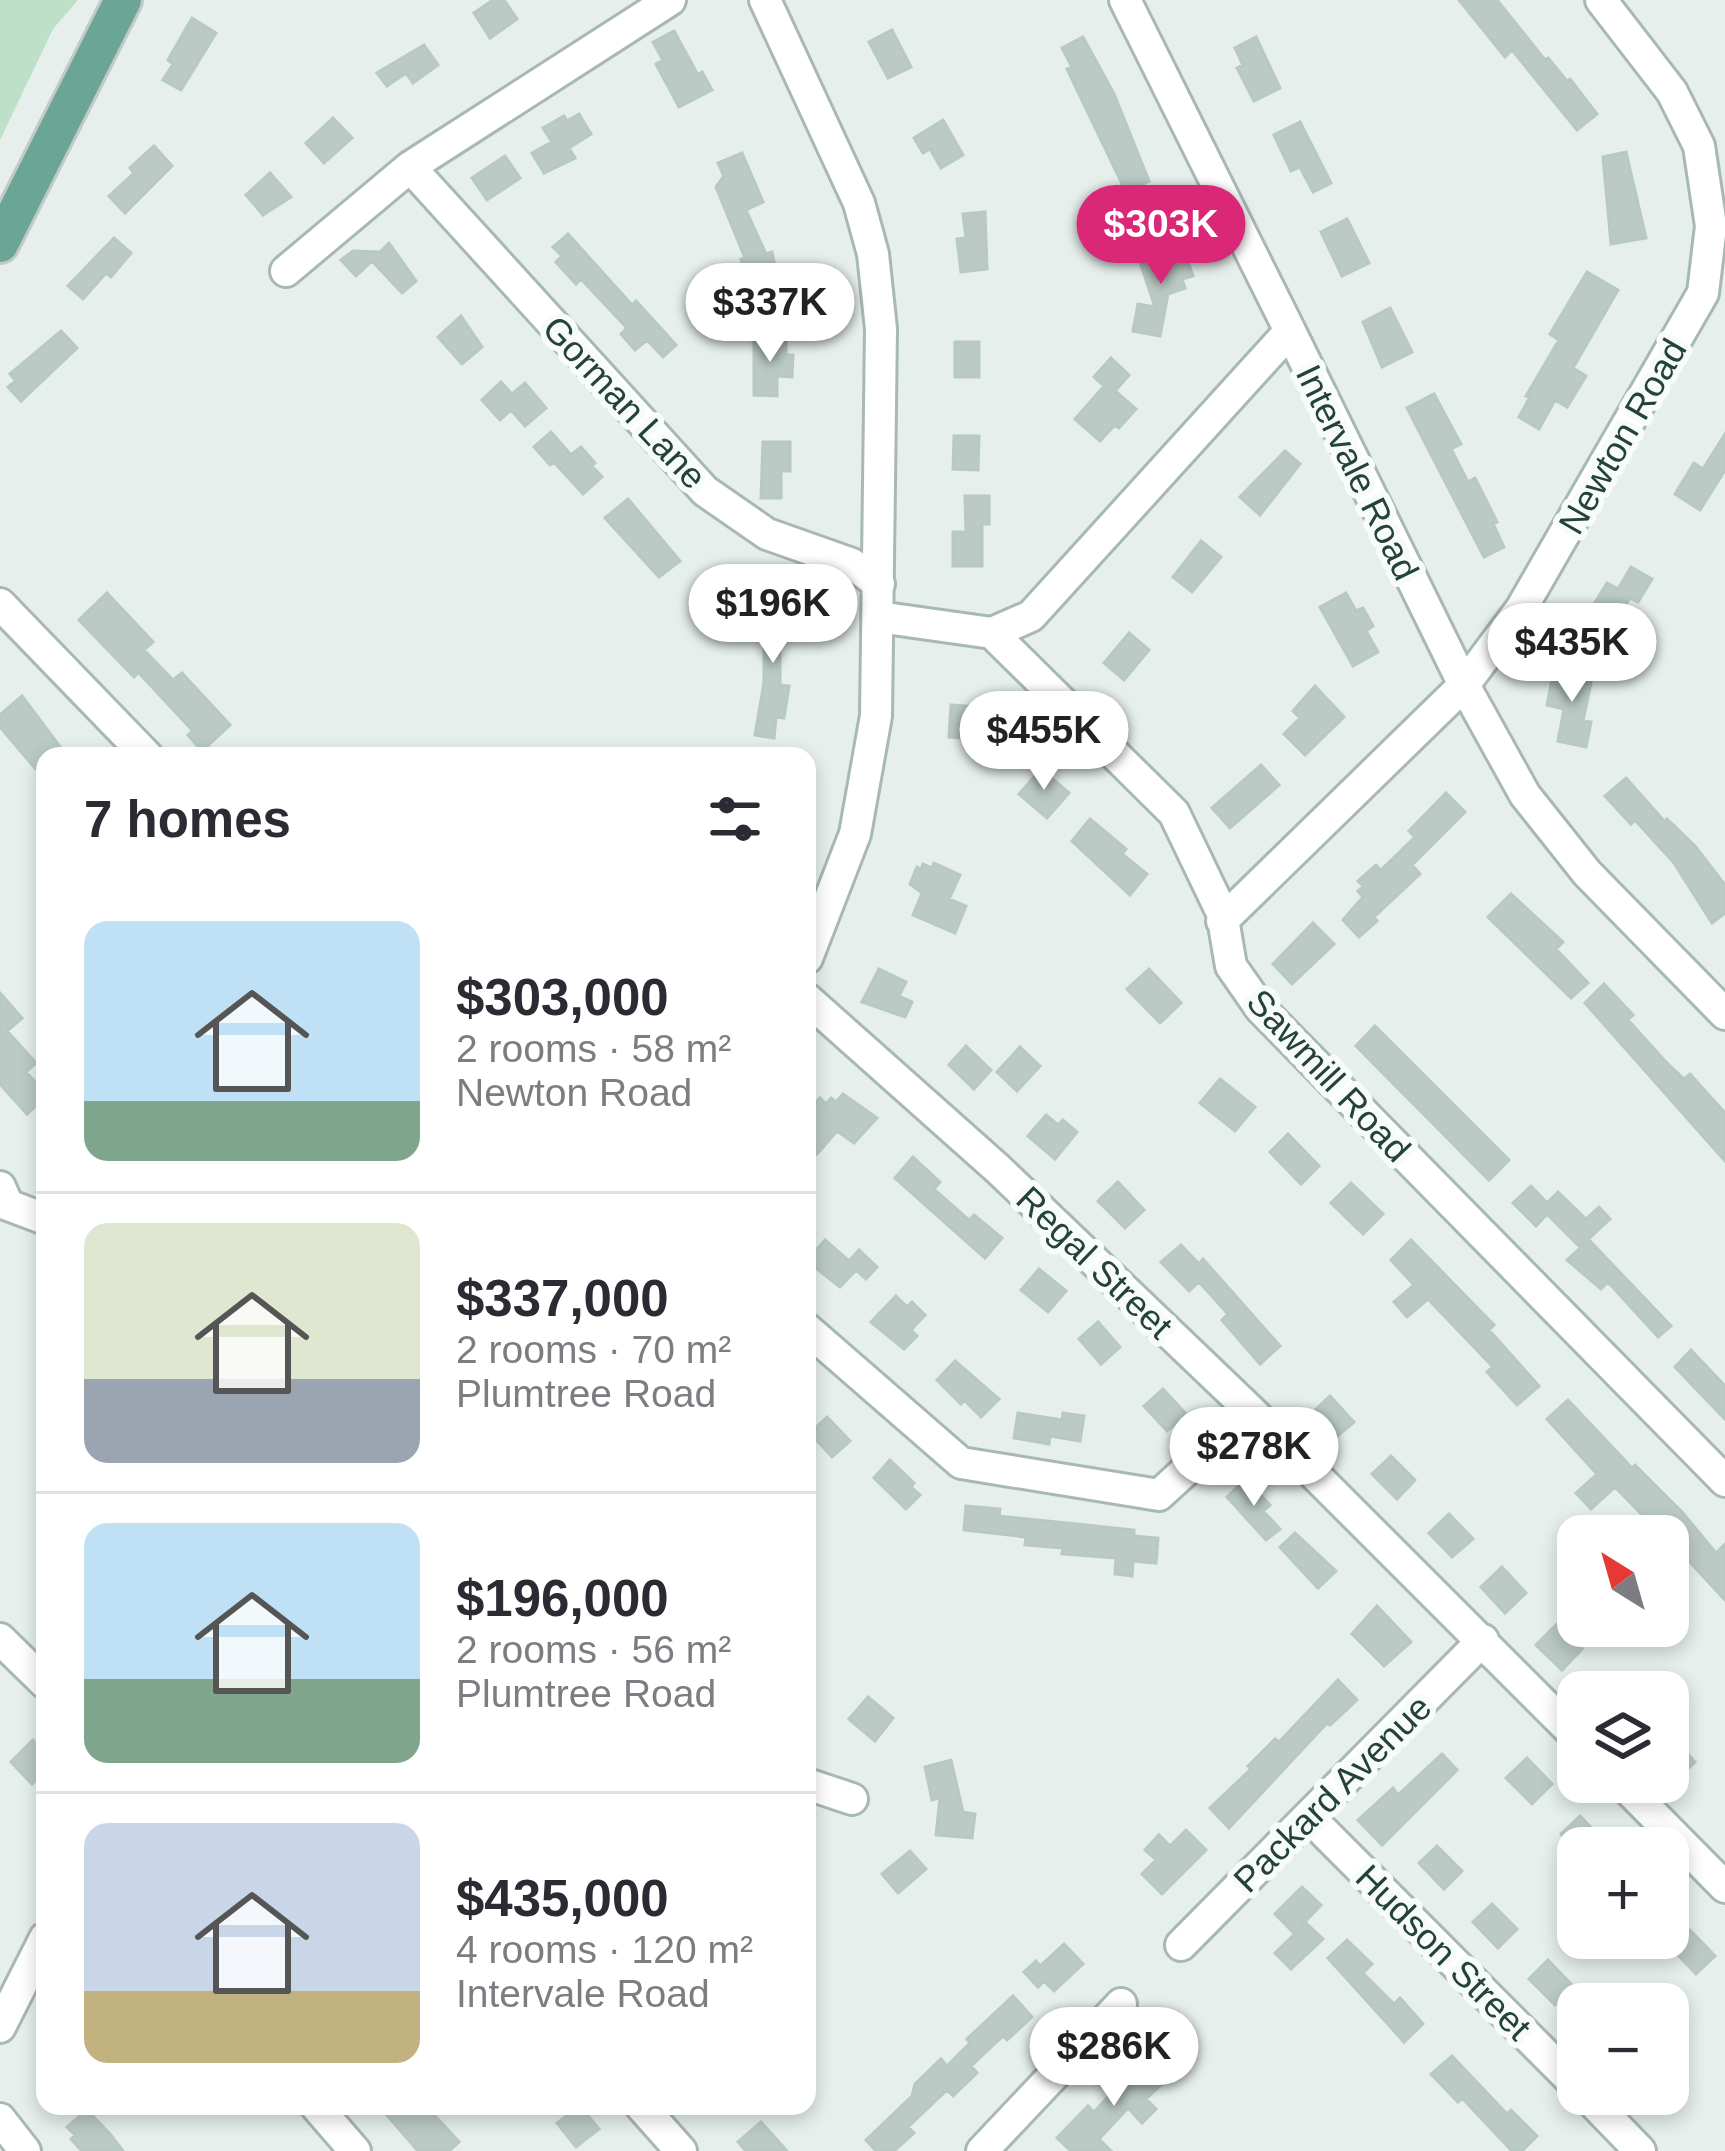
<!DOCTYPE html>
<html lang="en">
<head>
<meta charset="utf-8">
<style>
	:root { --surface:#fff; --page:#f7f7f7; --text:#2b2b33; --muted:#7c7c81; --line:#e1e1e2; --accent:#db2777 }
	body { margin:0; font-family:Arial,sans-serif; background:var(--page); color:var(--text); height:100vh; display:flex; flex-direction:column; font-size:45px; white-space:nowrap }
	* { box-sizing:border-box; margin:0 }
	p { font-size:39px; color:var(--muted) }
	.icon { flex:none; width:66px; height:66px; fill:none; stroke:currentColor; stroke-width:2; stroke-linecap:round; stroke-linejoin:round }
	.map { position:relative; flex:1; overflow:hidden }
	.drawer { position:absolute; left:36px; top:747px; width:780px; height:1368px; display:flex; flex-direction:column; background:var(--surface); border-radius:24px; box-shadow:0 6px 18px #0003 }
	.drawer>* { flex:none }
	.needle { width:78px; rotate:323deg }
	.tools { position:absolute; left:1557px; top:1515px; display:grid; gap:24px }
	.tools a { display:grid; place-items:center; width:132px; height:132px; border-radius:24px; background:var(--surface); box-shadow:0 6px 18px #0003; font-size:60px }
	.price { position:absolute; translate:-50% -102px; padding:0 27px; border-radius:42px; background:#fff; color:#222; font-size:39px; line-height:78px; filter:drop-shadow(0 3px 6px #0008) }
	.price::after { content:''; position:absolute; left:50%; top:72px; width:36px; height:27px; margin-left:-18px; background:inherit; clip-path:polygon(0 0,100% 0,50% 100%) }
	.price.active { background:var(--accent); color:#fff }
	ul { padding:0; list-style:none }
	li { display:flex; align-items:center; gap:36px; height:300px; padding:0 48px }
	li+li { border-top:3px solid var(--line) }
	li span { display:grid; place-items:center; flex:none; width:336px; height:240px; border-radius:24px; color:#555 }
	li>.icon { margin-inline-start:auto }
	span .icon { width:144px; height:144px; fill:#fffc; stroke-width:1 }
	li b { font-size:51px }
	h2 { display:flex; justify-content:space-between; align-items:center; height:144px; padding:0 48px; font-size:51px }
	.map>svg:first-child { display:block }
	.green { fill:#bfe0c8 }
	.building { fill:#bbcac4; stroke:#b8c9c2; stroke-width:3 }
	.lines { fill:none; stroke-linecap:round; stroke-linejoin:round }
	.minor-casing { stroke:#a8b8b2; stroke-width:36 }
	.major-casing { stroke:#c2cac8; stroke-width:42 }
	.minor { stroke:#fff; stroke-width:30 }
	.major { stroke:#6aa596; stroke-width:36 }
	.labels { text-anchor:middle; stroke-width:12; stroke-linejoin:round; paint-order:stroke }
	.street-label { font-size:36px; fill:#24423a; stroke:#f7fbf9 }
</style>
</head>
<body>
<div class="map">
<svg width="1725" height="2151" viewBox="0 0 1725 2151">
	<rect width="100%" height="100%" fill="#e6efeb"/>
	<!-- green -->
	<path class="green" d="M0 0H78L53 29 0 140Z"/>
	<!-- building -->
	<path class="building" d="M493 0H504L517 19 490 38 474 13Z
		M1459 0H1497L1545 60 1548 58 1567 81 1570 79 1597 114 1577 130 1512 50 1505 57Z
		M192 18 216 33 181 90 163 80 173 64 168 60Z
		M892 30 911 67 888 78 869 42Z
		M674 31 698 75 702 72 712 90 679 107 656 64 663 60 653 42Z
		M1083 37 1114 94 1149 181 1126 192 1067 69 1072 67 1062 48Z
		M1256 37 1280 88 1254 101 1237 68 1243 65 1235 48Z
		M424 45 438 65 413 83 406 73 387 86 377 73Z
		M579 114 591 134 569 148 575 158 544 173 532 153 552 142 543 128 564 116 567 121Z
		M333 118 352 138 324 163 306 143Z
		M943 120 963 155 941 168 930 149 923 153 914 138Z
		M1300 122 1331 183 1313 192 1300 167 1291 171 1274 135Z
		M154 146 172 166 125 213 109 196 134 173 130 168Z
		M1626 152 1646 238 1611 244 1603 157Z
		M742 153 763 202 746 210 766 254 772 252 779 287 771 295 774 310 753 315 741 259 745 258 716 187 724 176 718 163Z
		M505 156 520 178 487 200 472 178Z
		M270 173 291 197 263 215 246 195Z
		M985 212 987 269 961 272 957 239 966 238 963 214Z
		M1347 219 1369 263 1342 276 1321 232Z
		M568 234 632 305 636 301 676 345 663 357 647 340 635 350 621 334 627 328 581 279 576 284 556 262 562 256 553 247Z
		M114 238 131 253 111 277 106 273 83 299 68 286Z
		M389 243 416 281 402 293 372 261 356 276 341 260 353 251 380 252Z
		M1176 247 1179 255 1185 253 1193 276 1182 279 1185 288 1168 294 1160 336 1133 331 1138 304 1155 307 1139 259Z
		M1587 272 1618 290 1573 368 1586 376 1567 407 1555 400 1539 429 1519 417 1530 397 1526 396 1559 340 1550 334Z
		M1390 308 1412 352 1382 367 1363 322Z
		M461 316 482 347 462 364 438 337Z
		M61 331 77 348 21 401 8 387 16 381 10 374Z
		M754 339H786V355H793L792 377 777 376V396L754 395Z
		M955 342H979V377H955Z
		M1111 358 1129 375 1115 391 1136 409 1119 428 1115 425 1100 441 1075 419 1104 386 1094 377Z
		M501 382 512 394 525 383 546 408 525 426 511 410 500 420 482 400Z
		M1434 394 1461 444 1451 449 1468 482 1475 478 1497 522 1493 524 1504 547 1484 557 1407 408Z
		M551 432 571 455 581 447 595 463 592 466 602 477 583 494 554 462 550 465 534 447Z
		M1725 434V470L1700 510 1675 494 1694 463 1703 469Z
		M954 436H979L978 470 953 469Z
		M763 442H790V471H781V498H761Z
		M1285 451 1300 464 1260 515 1240 497Z
		M965 496H989V524H982V566H953V532H966Z
		M628 499 680 561 659 577 605 518Z
		M1201 541 1221 557 1192 592 1173 577Z
		M1631 567 1652 579 1638 602 1630 598 1608 633 1585 619 1607 583 1618 589Z
		M107 593 153 642 144 650 173 680 182 673 230 725 202 751 188 735 193 731 138 672 134 677 79 620Z
		M1346 593 1356 611 1363 608 1373 626 1366 631 1378 652 1353 666 1320 607Z
		M764 598H791V630H780V685L789 686 784 718 776 717 774 738 755 735 764 683Z
		M1129 633 1149 650 1124 680 1104 663Z
		M1566 667 1593 673 1583 721 1591 722 1586 747 1558 741 1564 709 1547 705 1552 680 1563 682Z
		M1315 686 1344 717 1305 755 1284 734 1300 718 1293 711Z
		M22 696 67 756H45V780L0 727V715Z
		M951 705 980 707 977 739 949 737Z
		M1261 765 1279 785 1230 828 1212 808Z
		M1041 769 1069 793 1047 818 1019 794Z
		M1626 778 1665 822 1667 819 1695 846 1725 885V913L1712 923 1674 863 1635 820 1631 824 1605 796Z
		M1446 793 1465 812 1412 865 1420 874 1374 917 1377 921 1359 937 1343 920 1363 897 1358 891 1363 886 1358 881 1376 865 1381 870 1415 837 1409 831Z
		M1090 819 1126 849 1122 854 1147 874 1130 895 1072 841Z
		M934 863 960 875 949 899 966 906 955 933 913 915 922 893 910 884 917 867 921 869 923 864 932 868Z
		M1511 894 1563 942 1556 949 1588 983 1571 998 1488 917Z
		M1313 923 1334 944 1292 984 1273 964Z
		M879 969 906 982 899 996 912 1002 905 1017 862 1002Z
		M1149 969 1181 1003 1160 1023 1127 989Z
		M1604 984 1633 1015 1628 1020 1665 1061 1684 1079 1690 1074 1725 1113V1161L1585 1003Z
		M0 993 22 1018 7 1031 36 1063 26 1072 45 1092V1097L27 1114 0 1084Z
		M1375 1026 1509 1160 1489 1180 1356 1046Z
		M966 1046 991 1070 974 1089 949 1065Z
		M1020 1047 1040 1066 1017 1091 997 1072Z
		M1220 1079 1255 1107 1235 1131 1200 1103Z
		M843 1094 877 1118 854 1143 837 1131 817 1154 807 1145V1112L820 1098 826 1104 831 1098 836 1102Z
		M1046 1115 1058 1125 1063 1120 1077 1132 1055 1159 1028 1136Z
		M1288 1134 1319 1166 1301 1184 1270 1152Z
		M913 1157 940 1182 934 1189 969 1220 974 1215 1002 1238 985 1258 895 1178Z
		M1118 1182 1144 1210 1125 1228 1098 1201Z
		M1351 1183 1383 1214 1363 1234 1331 1203Z
		M1531 1186 1547 1203 1558 1192 1586 1219 1599 1207 1610 1219 1580 1247 1547 1214 1536 1226 1513 1203Z
		M825 1240 849 1261 859 1250 877 1267 866 1279 856 1270 840 1287 807 1261Z
		M1411 1240 1494 1325 1489 1330 1539 1386 1517 1405 1487 1372 1493 1367 1428 1299 1407 1317 1394 1302 1414 1285 1391 1260Z
		M1589 1240 1671 1326 1658 1337 1608 1282 1601 1289 1567 1260Z
		M1181 1245 1199 1264 1203 1259 1280 1346 1260 1364 1222 1320 1228 1314 1199 1282 1189 1291 1161 1262Z
		M1039 1269 1066 1291 1048 1312 1021 1290Z
		M896 1296 907 1307 912 1302 925 1315 911 1330 917 1336 904 1349 871 1322Z
		M1098 1322 1120 1347 1101 1364 1079 1339Z
		M1691 1350 1725 1386V1419L1675 1367Z
		M955 1361 999 1399 981 1417 964 1400 961 1404 937 1380Z
		M1163 1389 1186 1414 1167 1431 1144 1406Z
		M1330 1396 1354 1422 1334 1439 1311 1414Z
		M1568 1400 1632 1468 1635 1465 1682 1512 1716 1553 1725 1544V1600L1676 1547 1674 1549 1668 1536H1663L1615 1487 1591 1509 1576 1493 1597 1474 1547 1419Z
		M1018 1413 1062 1420 1063 1413 1084 1416 1080 1441 1050 1436 1049 1444 1014 1438Z
		M827 1417 850 1441 832 1457 810 1433Z
		M1391 1456 1415 1480 1397 1499 1372 1474Z
		M890 1460 914 1483 911 1487 920 1495 906 1509 874 1478Z
		M1246 1479 1270 1505 1263 1511 1280 1529 1266 1540 1227 1497Z
		M966 1506 1000 1509 999 1516 1134 1530V1536L1158 1538 1156 1563 1133 1561 1132 1576 1115 1574 1116 1558 1062 1554 1063 1548 1025 1545 1026 1537 964 1530Z
		M1449 1514 1473 1539 1452 1557 1429 1533Z
		M1295 1533 1336 1571 1318 1588 1280 1547Z
		M1502 1567 1526 1593 1505 1613 1481 1587Z
		M1377 1606 1411 1642 1384 1666 1352 1634Z
		M1557 1624 1582 1649 1562 1670 1536 1645Z
		M1338 1680 1357 1700 1330 1725 1327 1723 1229 1828 1210 1808 1251 1769 1248 1766 1275 1739 1279 1742Z
		M868 1697 893 1718 875 1741 849 1719Z
		M1668 1733 1695 1762 1668 1788Z
		M33 1740 45 1752V1771L32 1784 11 1762Z
		M1442 1754 1457 1770 1382 1845 1358 1820 1393 1788 1398 1795Z
		M1527 1758 1552 1784 1532 1804 1506 1778Z
		M951 1760 963 1812 975 1814 972 1838 936 1835 940 1798 932 1800 925 1767Z
		M1580 1816 1611 1848H1574L1561 1834Z
		M1186 1830 1206 1850 1162 1894 1142 1874 1156 1860 1145 1850 1159 1835 1170 1846Z
		M1437 1846 1462 1871 1444 1889 1419 1863Z
		M910 1851 926 1869 898 1893 882 1874Z
		M1302 1887 1321 1905 1294 1933 1275 1914Z
		M1492 1904 1517 1929 1498 1948 1473 1922Z
		M1306 1923 1323 1939 1291 1969 1275 1953Z
		M1690 1930 1715 1956 1696 1974 1671 1948Z
		M1347 1940 1372 1964 1363 1973 1394 2004 1400 1998 1423 2024 1404 2042 1328 1958Z
		M1064 1944 1083 1964 1054 1991 1044 1981 1038 1987 1024 1972 1036 1961 1040 1966Z
		M1548 1960 1574 1987 1555 2005 1529 1979Z
		M1013 1996 1032 2017 1007 2040 1003 2036 971 2066 977 2073 953 2096 947 2090 908 2127 914 2133 894 2151H876L866 2140 912 2096 915 2084 941 2059 947 2066 970 2043 967 2039Z
		M1452 2056 1507 2114 1511 2110 1537 2136 1522 2151H1512L1462 2098 1458 2102 1431 2074Z
		M1145 2057 1167 2079 1146 2099 1156 2109 1142 2123 1128 2108 1099 2139 1111 2151H1071L1057 2138 1088 2106 1094 2112Z
		M379 2106H426L459 2142 449 2151H418Z
		M580 2106 599 2129 576 2147 557 2123Z
		M87 2110 110 2134 123 2151H82L71 2139 75 2135 67 2127Z
		M761 2122 787 2151H746L738 2142Z"/>
	<g class="lines">
		<!-- minor casing -->
		<g class="minor-casing">
			<path id="minor" d="M765 0 859 203 873 254 881 329 876 716 855 834 807 958
				M410 167 705 491 767 534 852 564 879 584
				M286 271 410 167 670 0
				M1290 331 1464 685 1525 795 1587 873 1725 1014
				M0 604 147 756
				M878 617 992 633 1031 616 1290 331 1125 0
				M992 633 1174 813 1222 913 1231 966 1261 1009 1725 1481
				M1222 921 1464 685 1521 609 1703 293 1711 226 1699 146 1672 92 1601 0
				M807 999 998 1169 1251 1411 1578 1738
				M0 1187 8 1205 45 1219
				M807 1329 961 1463 1159 1495 1251 1411
				M0 1639 45 1683
				M1621 1782 1725 1887
				M807 1784 852 1799
				M1310 1818 1578 2087
				M1181 1945 1483 1640
				M0 2027 45 1938
				M1585 2094 1640 2151
				M316 2106 355 2151
				M641 2106 681 2151
				M0 2119 25 2151
				M982 2151 1121 2004"/>
		</g>
		<!-- major casing -->
		<g class="major-casing">
			<path id="major" d="M0 244 123 0"/>
		</g>
		<!-- minor -->
		<use href="#minor" class="minor"/>
		<!-- major -->
		<use href="#major" class="major"/>
	</g>
	<g class="labels">
		<!-- street labels -->
		<g class="street-label">
			<text transform="translate(625 402) rotate(47)" y="13">Gorman Lane</text>
			<text transform="translate(1622 436) rotate(-60)" y="13">Newton Road</text>
			<text transform="translate(1358 472) rotate(64)" y="13">Intervale Road</text>
			<text transform="translate(1329 1075) rotate(47)" y="13">Sawmill Road</text>
			<text transform="translate(1095 1262) rotate(44)" y="13">Regal Street</text>
			<text transform="translate(1332 1793) rotate(-45)" y="13">Packard Avenue</text>
			<text transform="translate(1444 1952) rotate(45)" y="13">Hudson Street</text>
		</g>
	</g>
</svg>
<div class="tools">
<a><svg class="needle" viewBox="-14 -14 28 28"><path d="M0-13l5 13h-10z" fill="#e53935"/><path d="M0 13l5-13h-10z" fill="#7c7c81"/></svg></a>
<a><svg class="icon" aria-label="layers" viewBox="0 0 24 24"><path d="M12 4l9 5-9 5-9-5zM3 14l9 5 9-5"/></svg></a>
<a>+</a>
<a>−</a>
</div>
<b class="price active" style="left:1161px;top:287px">$303K</b>
<b class="price" style="left:770px;top:365px">$337K</b>
<b class="price" style="left:773px;top:666px">$196K</b>
<b class="price" style="left:1572px;top:705px">$435K</b>
<b class="price" style="left:1044px;top:793px">$455K</b>
<b class="price" style="left:1254px;top:1509px">$278K</b>
<b class="price" style="left:1114px;top:2109px">$286K</b>
<section class="drawer">
<h2>7 homes<svg class="icon" aria-label="filters" viewBox="0 0 24 24"><path d="M4 7h16M4 17h16"/><circle cx="9" cy="7" r="2"/><circle cx="15" cy="17" r="2"/></svg></h2>
<ul>
<li><span style="background:linear-gradient(#bfe0f5 75%,#7fa58c 0)"><svg class="icon" aria-label="home" viewBox="0 0 24 24"><path d="M3 11l9-7 9 7M6 9v11h12V9"/></svg></span><div><b>$303,000</b><p>2 rooms · 58 m²</p><p>Newton Road</p></div></li>
<li><span style="background:linear-gradient(#dfe7d0 65%,#9aa5b1 0)"><svg class="icon" aria-label="home" viewBox="0 0 24 24"><path d="M3 11l9-7 9 7M6 9v11h12V9"/></svg></span><div><b>$337,000</b><p>2 rooms · 70 m²</p><p>Plumtree Road</p></div></li>
<li><span style="background:linear-gradient(#bfe0f5 65%,#7fa58c 0)"><svg class="icon" aria-label="home" viewBox="0 0 24 24"><path d="M3 11l9-7 9 7M6 9v11h12V9"/></svg></span><div><b>$196,000</b><p>2 rooms · 56 m²</p><p>Plumtree Road</p></div></li>
<li><span style="background:linear-gradient(#c9d6e8 70%,#c2b280 0)"><svg class="icon" aria-label="home" viewBox="0 0 24 24"><path d="M3 11l9-7 9 7M6 9v11h12V9"/></svg></span><div><b>$435,000</b><p>4 rooms · 120 m²</p><p>Intervale Road</p></div></li>
</ul>
</section>
</div>
</body>
</html>
